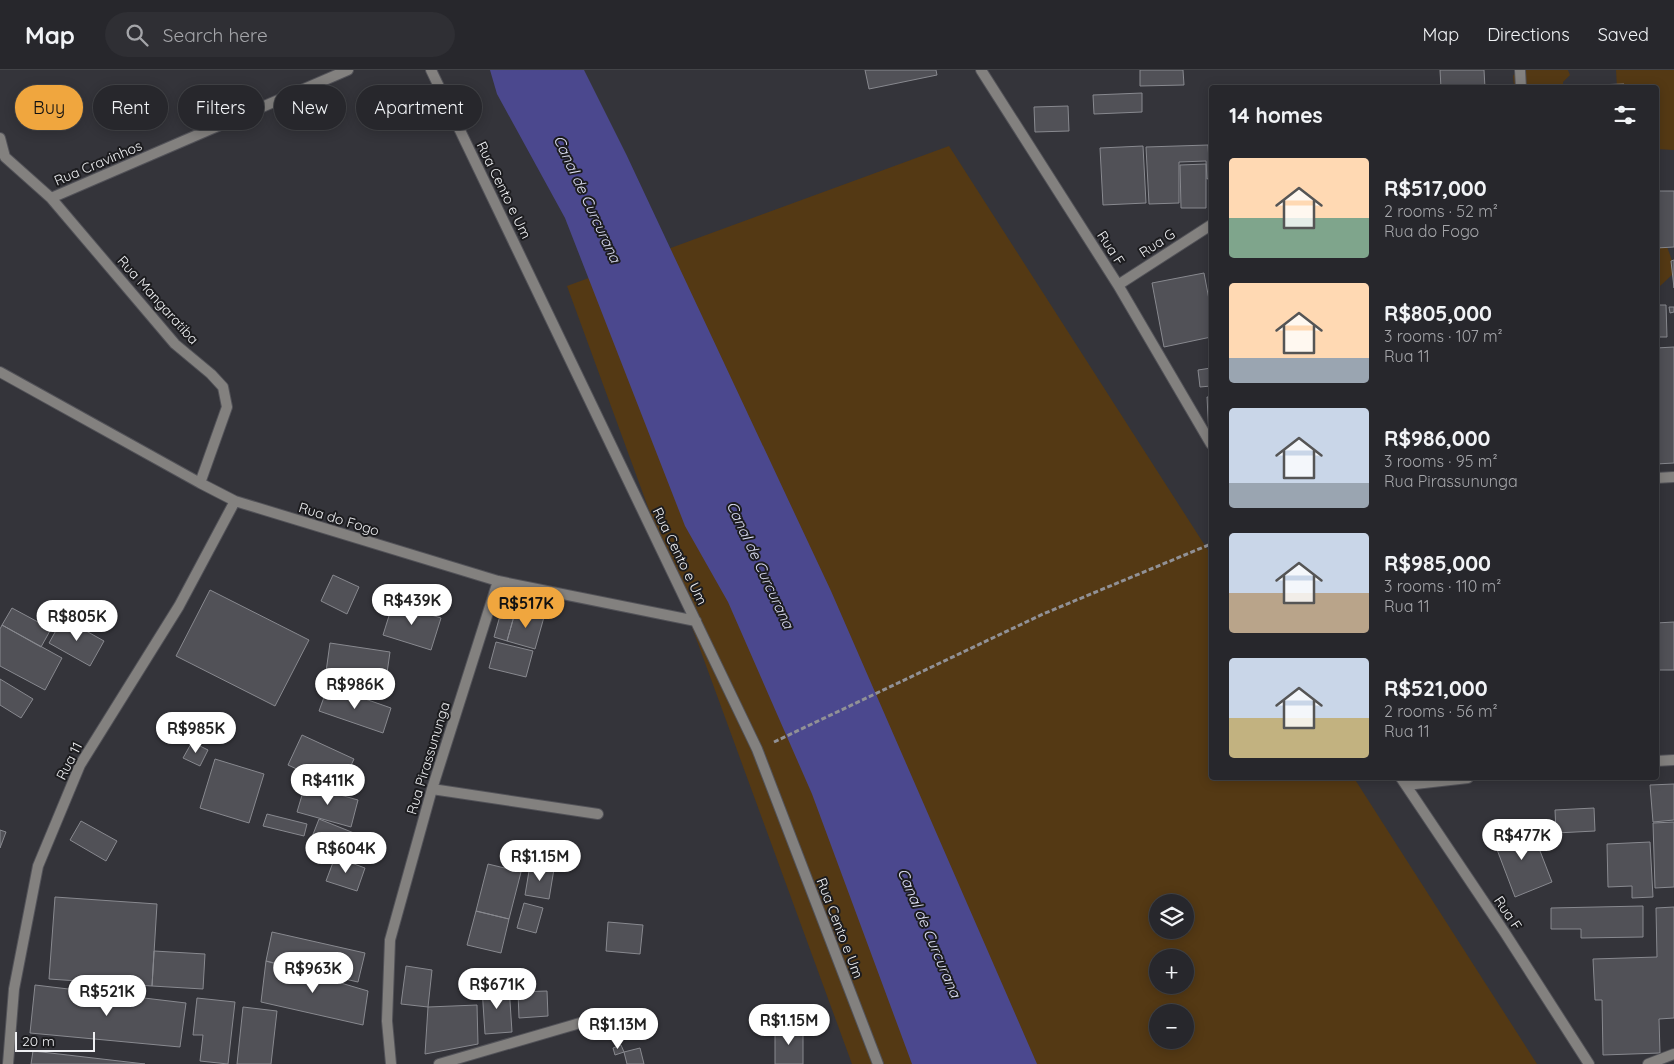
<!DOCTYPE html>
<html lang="en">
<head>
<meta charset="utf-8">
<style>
	:root { --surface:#27272c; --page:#2f2f34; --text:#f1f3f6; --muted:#a4a5a9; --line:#434448; --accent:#f0a63e }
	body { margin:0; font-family:Quicksand,sans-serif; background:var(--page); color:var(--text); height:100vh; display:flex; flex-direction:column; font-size:19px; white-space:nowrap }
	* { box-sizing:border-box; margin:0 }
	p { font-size:16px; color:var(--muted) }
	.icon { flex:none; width:28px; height:28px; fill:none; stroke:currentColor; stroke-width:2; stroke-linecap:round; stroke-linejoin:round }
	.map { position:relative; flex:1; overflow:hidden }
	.drawer { position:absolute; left:1209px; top:15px; width:450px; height:695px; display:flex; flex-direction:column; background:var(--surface); border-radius:5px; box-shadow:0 2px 12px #0003,0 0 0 1px var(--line) }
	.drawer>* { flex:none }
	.guide { position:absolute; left:15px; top:15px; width:475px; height:45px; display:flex; gap:10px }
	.buttons { position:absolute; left:1149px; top:824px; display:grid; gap:10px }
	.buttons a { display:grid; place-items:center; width:45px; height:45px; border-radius:50%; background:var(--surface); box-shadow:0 2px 12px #0003,0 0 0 1px var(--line); font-size:25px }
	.scale { position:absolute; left:15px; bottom:12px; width:80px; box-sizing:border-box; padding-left:5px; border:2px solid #eff0f3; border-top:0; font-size:14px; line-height:18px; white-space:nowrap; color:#eff0f3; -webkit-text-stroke:4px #1c1c1f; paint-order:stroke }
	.price { position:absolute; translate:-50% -42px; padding:0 11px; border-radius:18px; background:#fff; color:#222; font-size:16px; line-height:32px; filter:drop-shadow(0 1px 2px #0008) }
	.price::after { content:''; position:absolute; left:50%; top:30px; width:15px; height:11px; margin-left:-8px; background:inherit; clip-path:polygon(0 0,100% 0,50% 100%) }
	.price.on { background:var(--accent); color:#111 }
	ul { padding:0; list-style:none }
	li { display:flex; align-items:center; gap:15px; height:125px; padding:0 20px }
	li span { display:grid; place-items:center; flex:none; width:140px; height:100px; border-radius:5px; color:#555 }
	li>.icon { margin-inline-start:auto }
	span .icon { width:60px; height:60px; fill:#fffc; stroke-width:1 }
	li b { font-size:21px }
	h2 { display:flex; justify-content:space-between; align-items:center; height:60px; padding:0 20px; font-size:21px }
	.tag { padding:0 18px; border-radius:22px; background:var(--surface); box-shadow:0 2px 12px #0003,0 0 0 1px var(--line); font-size:18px; line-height:45px }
	.tag.on { background:var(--accent); color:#111 }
	header { display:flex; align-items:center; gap:30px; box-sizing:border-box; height:70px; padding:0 25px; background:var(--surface); border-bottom:1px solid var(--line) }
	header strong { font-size:24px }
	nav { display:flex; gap:28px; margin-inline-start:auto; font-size:18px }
	.search { width:350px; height:45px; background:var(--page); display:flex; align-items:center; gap:12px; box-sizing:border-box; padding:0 18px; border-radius:28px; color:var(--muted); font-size:19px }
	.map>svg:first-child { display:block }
	.green { fill:#543914; fill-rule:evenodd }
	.water { fill:#4b488e }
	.building { fill:#515157; stroke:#88898f }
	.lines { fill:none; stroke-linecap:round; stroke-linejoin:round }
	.minor-casing { stroke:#525258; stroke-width:12 }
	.path { stroke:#919196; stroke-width:3; stroke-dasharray:5 2.5; stroke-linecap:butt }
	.minor { stroke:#83817f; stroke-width:10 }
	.labels { text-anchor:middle; stroke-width:4; stroke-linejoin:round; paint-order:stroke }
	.street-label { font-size:14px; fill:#eff0f3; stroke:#1c1c1f }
	.water-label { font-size:15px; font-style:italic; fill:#dfe1f6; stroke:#1c1c1f }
</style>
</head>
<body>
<header>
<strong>Map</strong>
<div class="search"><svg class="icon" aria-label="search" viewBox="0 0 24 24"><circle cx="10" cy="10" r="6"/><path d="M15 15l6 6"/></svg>Search here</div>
<nav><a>Map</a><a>Directions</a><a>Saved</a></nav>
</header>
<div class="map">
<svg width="1674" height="994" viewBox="0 0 1674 994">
	<rect width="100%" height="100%" fill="#34343a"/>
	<!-- green -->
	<path class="green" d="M1517 0H1568L1570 5 1563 12V18L1514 17 1513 6Z
		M1616 0H1674V80L1656 79V18L1617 17Z
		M949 76 1211 485V708H1354L1537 994H852L567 216ZM1158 832H1185V860H1158ZM1158 888H1185V915H1158ZM1158 942H1185V970H1158Z
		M1656 146 1674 196V203L1659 217 1656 216Z"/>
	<!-- water -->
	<path class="water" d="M490 0H584L627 86 831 521 1037 994H912L812 724 728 532 685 456 565 148 497 24Z"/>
	<!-- building -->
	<path class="building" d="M865 0H936L937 5 869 19Z
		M1140 0H1183L1184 15 1140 16Z
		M1440 0H1484L1485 18H1441Z
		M1624 14 1625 18H1566V16Z
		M1142 23V42L1094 44 1093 25Z
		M1068 36 1069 61 1035 62 1034 37Z
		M1208 75 1210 108 1207 109 1206 91 1179 92V133L1149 134 1146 77Z
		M1143 76 1146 133 1103 135 1100 78Z
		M1206 94V138H1181L1180 95Z
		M1656 121H1674V177L1656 178Z
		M1674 190V218L1671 191Z
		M1204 203 1211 240V267L1164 277 1152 213Z
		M1656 235H1666L1667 267H1656Z
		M1669 237H1674V242L1670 243Z
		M1674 277V393L1656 394V278Z
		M1211 298V316L1200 317 1198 300Z
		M1207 327H1211V365L1209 366Z
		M333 505 359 517 347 544 321 531Z
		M210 520 309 570 275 636 176 586Z
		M393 533 441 548 431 580 383 565Z
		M503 535 516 539 507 571 494 567Z
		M12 538 51 559 41 577 2 555Z
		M516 539 544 547 535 579 507 571Z
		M63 548 104 571 90 596 49 573Z
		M1674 552V600H1656V553Z
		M2 555 62 588 45 620 0 596V559Z
		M496 572 533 581 526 607 489 598Z
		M330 573 390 582 385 617 325 609Z
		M0 609 33 629 21 648 0 635Z
		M328 616 391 638 383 663 319 641Z
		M302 665 354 689 340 719 288 695Z
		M192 672 208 680 200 696 183 688Z
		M215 689 264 704 249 753 200 738Z
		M1674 714V750L1653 752 1650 715Z
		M305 715 358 730 351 757 297 742Z
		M1594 738 1595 761 1556 763 1555 740Z
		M267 744 307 754 304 766 263 756Z
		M319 749 354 763 347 781 312 767Z
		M81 751 117 771 106 791 70 770Z
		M1674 752V817L1655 818 1653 753Z
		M1530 755 1552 812 1515 827 1493 769Z
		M0 760 6 762 0 778Z
		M1650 772 1653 827 1632 828V816L1608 817 1607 774Z
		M335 787 365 798 357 821 326 811Z
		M488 794 521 802 509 849 476 841Z
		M530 795 554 799 549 829 525 825Z
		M55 827 157 834 152 916 49 909Z
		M524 833 543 838 536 863 517 858Z
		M1643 836V867L1581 868V859H1551V838Z
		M1674 837V948L1659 949 1660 983 1603 985 1602 930H1595L1593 889 1657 887 1656 838Z
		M476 841 509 849 501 883 467 875Z
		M608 852 643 855 640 884 606 881Z
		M272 862 365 883 358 912 266 891Z
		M154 881 205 884 203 919 152 916Z
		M266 891 368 921 363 955 261 932Z
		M406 896 432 900 428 937 401 934Z
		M35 915 186 933 180 977 30 963Z
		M509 916 512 962 485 964 482 918Z
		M547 921 548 946 519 948 518 922Z
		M197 928 235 932 228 994 200 991 203 965H193Z
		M477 935 478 974 425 984 428 937Z
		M243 937 277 941 271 994H237Z
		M775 958H803V994H775Z
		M621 975 624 982 615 985 613 978Z
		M640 978 644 994H627L624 982Z
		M33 981 145 994H31Z"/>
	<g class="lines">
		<!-- minor casing -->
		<g class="minor-casing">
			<path id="minor" d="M431 0 757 679 878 994
				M981 0 1118 215 1211 374
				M1520 0 1521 18
				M0 68 5 87 51 128 175 274 211 304 223 317 227 337 200 413
				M51 128 348 0
				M1118 215 1211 155
				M0 302 200 413 235 431 498 511 696 551
				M1656 408 1674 407
				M1656 691 1674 690
				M1401 708 1505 863 1589 994
				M1406 715 1468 708
				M432 719 598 744
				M8 994 14 919 38 796 80 695 179 536 235 431
				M391 994 387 951 390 870 432 719 498 511
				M439 994 611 944
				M1648 994 1674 984"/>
		</g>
		<!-- path -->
		<path class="path" d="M774 672 1043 544 1211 474"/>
		<!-- minor -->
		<use href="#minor" class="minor"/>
	</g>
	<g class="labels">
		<!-- street labels -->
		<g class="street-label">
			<text transform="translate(98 93) rotate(-23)" y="5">Rua Cravinhos</text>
			<text transform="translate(504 120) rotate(64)" y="5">Rua Cento e Um</text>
			<text transform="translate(1157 173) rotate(-33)" y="5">Rua G</text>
			<text transform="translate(1111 178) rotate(57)" y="5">Rua F</text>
			<text transform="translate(158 230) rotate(48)" y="5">Rua Mangaratiba</text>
			<text transform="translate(339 449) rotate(17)" y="5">Rua do Fogo</text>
			<text transform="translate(680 486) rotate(64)" y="5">Rua Cento e Um</text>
			<text transform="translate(428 688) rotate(-73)" y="5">Rua Pirassununga</text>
			<text transform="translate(69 691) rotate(-63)" y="5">Rua 11</text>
			<text transform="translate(1508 843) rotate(56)" y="5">Rua F</text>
			<text transform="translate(840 858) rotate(69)" y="5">Rua Cento e Um</text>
		</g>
		<!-- water labels -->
		<g class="water-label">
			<text transform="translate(587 129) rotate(65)" y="5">Canal de Curcurana</text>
			<text transform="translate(760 495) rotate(65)" y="5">Canal de Curcurana</text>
			<text transform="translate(929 863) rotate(67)" y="5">Canal de Curcurana</text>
		</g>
	</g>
</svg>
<div class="buttons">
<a><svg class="icon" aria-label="layers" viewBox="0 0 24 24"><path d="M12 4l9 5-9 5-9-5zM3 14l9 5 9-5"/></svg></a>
<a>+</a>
<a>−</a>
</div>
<div class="scale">20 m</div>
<b class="price" style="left:412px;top:556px">R$439K</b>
<b class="price on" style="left:526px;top:559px">R$517K</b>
<b class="price" style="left:77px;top:572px">R$805K</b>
<b class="price" style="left:355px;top:640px">R$986K</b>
<b class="price" style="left:196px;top:684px">R$985K</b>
<b class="price" style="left:328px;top:736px">R$411K</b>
<b class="price" style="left:1522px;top:791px">R$477K</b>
<b class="price" style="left:346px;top:804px">R$604K</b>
<b class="price" style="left:540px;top:812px">R$1.15M</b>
<b class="price" style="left:313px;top:924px">R$963K</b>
<b class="price" style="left:497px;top:940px">R$671K</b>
<b class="price" style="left:107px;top:947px">R$521K</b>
<b class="price" style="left:789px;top:976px">R$1.15M</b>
<b class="price" style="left:618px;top:980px">R$1.13M</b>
<div class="guide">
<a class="tag on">Buy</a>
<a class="tag">Rent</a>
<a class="tag">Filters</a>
<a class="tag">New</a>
<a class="tag">Apartment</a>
</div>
<section class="drawer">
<h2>14 homes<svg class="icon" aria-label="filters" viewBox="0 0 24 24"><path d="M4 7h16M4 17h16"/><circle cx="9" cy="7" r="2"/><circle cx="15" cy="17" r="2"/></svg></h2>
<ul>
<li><span style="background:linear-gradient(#ffd9b3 60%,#7fa58c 0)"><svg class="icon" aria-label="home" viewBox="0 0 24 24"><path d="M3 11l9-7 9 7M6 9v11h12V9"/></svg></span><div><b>R$517,000</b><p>2 rooms · 52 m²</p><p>Rua do Fogo</p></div></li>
<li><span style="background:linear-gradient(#ffd9b3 75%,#9aa5b1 0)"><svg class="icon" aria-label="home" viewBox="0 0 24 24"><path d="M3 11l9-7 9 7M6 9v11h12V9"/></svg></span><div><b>R$805,000</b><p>3 rooms · 107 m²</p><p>Rua 11</p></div></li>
<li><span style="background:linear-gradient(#c9d6e8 75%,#9aa5b1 0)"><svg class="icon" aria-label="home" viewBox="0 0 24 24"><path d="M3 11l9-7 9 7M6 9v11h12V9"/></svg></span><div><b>R$986,000</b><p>3 rooms · 95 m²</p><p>Rua Pirassununga</p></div></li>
<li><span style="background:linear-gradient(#c9d6e8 60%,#b9a48a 0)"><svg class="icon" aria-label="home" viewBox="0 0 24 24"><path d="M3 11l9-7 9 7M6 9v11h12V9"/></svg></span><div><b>R$985,000</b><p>3 rooms · 110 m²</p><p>Rua 11</p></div></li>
<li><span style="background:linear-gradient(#c9d6e8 60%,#c2b280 0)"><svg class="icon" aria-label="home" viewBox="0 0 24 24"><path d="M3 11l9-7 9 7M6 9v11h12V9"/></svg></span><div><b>R$521,000</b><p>2 rooms · 56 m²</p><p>Rua 11</p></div></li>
</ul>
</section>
</div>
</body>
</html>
